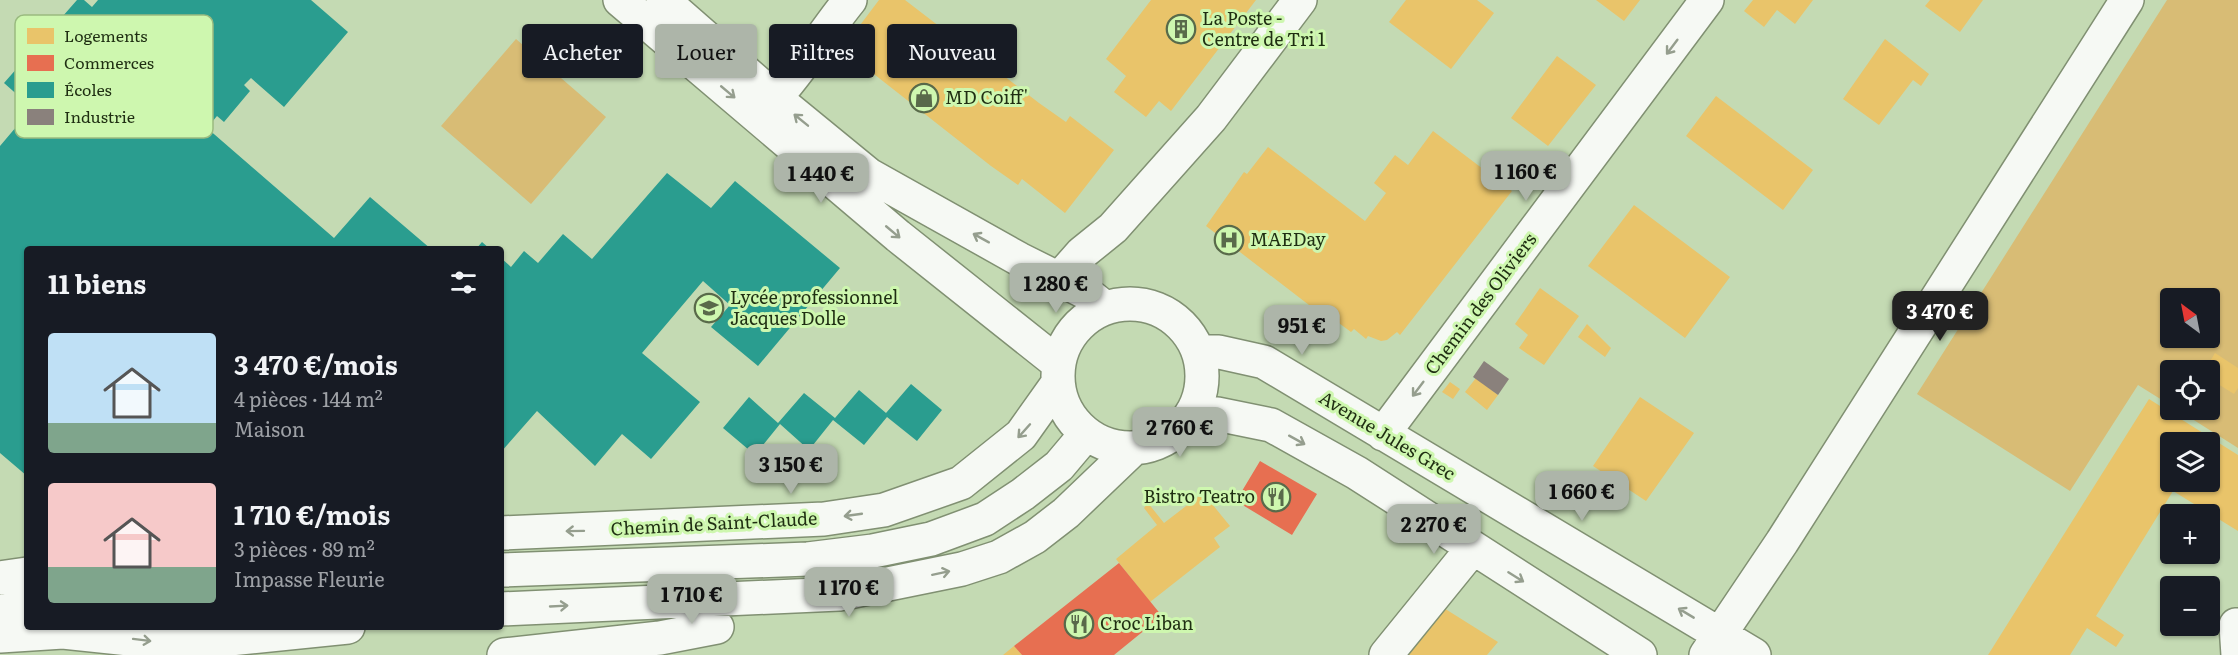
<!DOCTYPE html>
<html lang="fr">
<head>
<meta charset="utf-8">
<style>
	:root { --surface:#171b24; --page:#242831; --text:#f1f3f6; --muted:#9ea1a6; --accent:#adb5a9 }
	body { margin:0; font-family:Literata,serif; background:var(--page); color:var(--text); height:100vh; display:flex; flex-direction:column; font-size:22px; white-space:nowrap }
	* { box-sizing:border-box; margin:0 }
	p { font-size:20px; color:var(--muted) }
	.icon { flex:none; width:33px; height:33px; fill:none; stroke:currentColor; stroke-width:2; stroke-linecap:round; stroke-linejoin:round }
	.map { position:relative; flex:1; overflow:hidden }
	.panel { position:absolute; left:24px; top:246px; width:480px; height:384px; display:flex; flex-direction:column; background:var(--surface); border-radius:6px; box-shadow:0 2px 4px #0004 }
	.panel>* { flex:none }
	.guide { position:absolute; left:522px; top:24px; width:570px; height:54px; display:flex; gap:12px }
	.needle { width:39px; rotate:328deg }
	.buttons { position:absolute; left:2160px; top:288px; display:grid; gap:12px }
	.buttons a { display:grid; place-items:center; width:60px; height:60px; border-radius:6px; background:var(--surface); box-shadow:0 2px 4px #0004; font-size:30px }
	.price { position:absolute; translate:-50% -51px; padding:0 14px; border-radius:12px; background:var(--accent); color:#111; font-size:20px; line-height:39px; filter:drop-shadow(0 2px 3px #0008) }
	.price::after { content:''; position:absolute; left:50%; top:36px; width:18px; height:14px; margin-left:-9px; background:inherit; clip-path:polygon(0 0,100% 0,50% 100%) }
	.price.selected { background:#222; color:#fff }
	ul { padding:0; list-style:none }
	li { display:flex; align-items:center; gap:18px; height:150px; padding:0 24px }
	li span { display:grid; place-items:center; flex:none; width:168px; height:120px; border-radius:6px; color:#555 }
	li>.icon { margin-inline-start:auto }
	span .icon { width:72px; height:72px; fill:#fffc; stroke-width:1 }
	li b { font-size:26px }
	h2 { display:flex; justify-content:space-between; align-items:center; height:72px; padding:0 24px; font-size:26px }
	.chip { padding:0 21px; border-radius:6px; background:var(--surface); box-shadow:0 2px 4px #0004; font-size:21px; line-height:54px }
	.chip.selected { background:var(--accent); color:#111 }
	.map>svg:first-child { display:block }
	.green { fill:#d8bc75; fill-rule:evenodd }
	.homes { fill:#e9c46a; fill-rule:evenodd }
	.shops { fill:#e76f51 }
	.schools { fill:#2a9d8f }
	.industry { fill:#8a817c }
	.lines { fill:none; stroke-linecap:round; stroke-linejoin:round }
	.minor-casing { stroke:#809072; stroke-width:36 }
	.minor { stroke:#f6f9f4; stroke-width:33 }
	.oneway { stroke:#959e8e }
	.labels { text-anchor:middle; stroke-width:6; stroke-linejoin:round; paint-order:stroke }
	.poi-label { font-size:18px; fill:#1f2e12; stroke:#cef7af; text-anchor:start }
	.street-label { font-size:18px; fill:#1f2e12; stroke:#cef7af }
	.key { fill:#cef7af; stroke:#9abb80; stroke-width:1.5 }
	.key-label { font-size:16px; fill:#1f2e12 }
</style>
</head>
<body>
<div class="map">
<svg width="2238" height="655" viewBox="0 0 2238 655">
	<rect width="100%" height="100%" fill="#c4dab3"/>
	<!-- green -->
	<path class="green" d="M2167 0H2238V448L2178 410H2210V370H2170V405L2138 385 2070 491 1917 394ZM2170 298H2210V338H2170Z
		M516 39 606 117 531 204 441 126Z"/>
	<!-- homes -->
	<path class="homes" d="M879 0H905L1039 103 1066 122 1070 116 1114 150 1065 213 1022 179 1018 185 991 166 842 49Z
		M1151 0H1256L1171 111 1159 101 1146 117 1114 92 1126 76 1106 59Z
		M1406 0H1477L1494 13 1451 69 1389 22Z
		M1596 0H1640L1624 21Z
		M1753 0H1813L1795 24 1777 10 1764 27 1744 11Z
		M1930 0H1983L1960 32 1925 6Z
		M1885 39 1929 74 1921 86 1913 80 1879 125 1843 99Z
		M1557 56 1596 85 1548 146 1511 118Z
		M1716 96 1813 170 1783 210 1686 136Z
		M1433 131 1512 191 1400 335 1397 332 1387 340 1381 341 1368 336 1366 339 1354 329 1351 332 1324 312 1322 315 1206 226 1244 172 1247 174 1268 147 1365 221 1386 193 1374 183 1395 155 1408 165Z
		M1634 205 1730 277 1685 338 1588 266Z
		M1540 288 1579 316 1544 365 1519 348 1528 335 1515 324Z
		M1587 324 1611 348 1605 357 1578 337Z
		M2215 353 2238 368V388L2234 394 2210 379V370H2205Z
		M1476 378 1498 395 1487 410 1465 392Z
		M1450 382 1460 389 1453 399 1442 392Z
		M1640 397 1694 433 1646 501 1593 466Z
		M2149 399 2238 455V531L2173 491 2096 616 2124 635 2116 647 2087 628 2070 655H1988ZM2170 442H2210V482H2170Z
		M1203 493 1230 526 1214 538 1220 547 1150 602 1116 559 1157 525 1144 508 1148 503 1164 523Z
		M1439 605 1498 642 1487 655H1405Z
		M1014 646 1022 655H1003Z"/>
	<!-- shops -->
	<path class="shops" d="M1260 461 1317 494 1292 535 1236 501Z
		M1119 563 1162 616 1114 655H1022L1014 646Z"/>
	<!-- schools -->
	<path class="schools" d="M77 0H84L92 7 98 0H311L348 32 284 107 251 78 244 85 250 91 224 122 217 116 207 128 334 238 370 197 431 249H27V476L0 453V146L22 120 37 132 47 121 4 83Z
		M667 173 711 208 735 181 840 268 758 366 711 327 730 305 703 281 642 353 700 402 651 459 622 434 595 466 537 411 501 452V258L511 267 524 251 538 263 563 234 592 259Z
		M482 242 490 249H476Z
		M911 384 942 410 917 441 887 417 864 445 833 420 809 450 780 424 755 455 723 428 749 397 778 423 804 393 835 418 859 390 886 413Z"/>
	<!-- industry -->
	<path class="industry" d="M1484 361 1509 379 1498 395 1473 377Z"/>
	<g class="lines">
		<!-- minor casing -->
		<g class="minor-casing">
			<path id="minor" d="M620 0 898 236 1059 364
				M663 0 775 98 869 175 1019 259 1085 292 1105 308
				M775 98C803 67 824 32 850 0
				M1059 279 1082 253 1113 228 1211 118 1300 0
				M1058 376a72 72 0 1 1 144 0a72 72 0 1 1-144 0Z
				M1198 352H1219L1264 362 1754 655
				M1192 413 1217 414 1271 425 1357 473 1640 655
				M1383 434 1707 0
				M501 533 824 519 884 510 961 483 1021 435 1058 383
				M501 570 808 559 873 551 931 539 985 519 1023 494 1059 466 1086 434
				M0 578 27 574
				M501 609 839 594 962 569 999 557 1035 537 1066 513 1134 448
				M0 612 27 606
				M2236 625 2238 655
				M0 636 63 632 166 643 201 642 348 627
				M504 655 660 638 717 627
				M1386 655 1472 549
				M1706 655 1782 542 2127 0"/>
		</g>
		<!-- minor -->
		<use href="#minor" class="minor"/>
	</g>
	<!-- one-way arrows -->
	<defs><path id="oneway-shaft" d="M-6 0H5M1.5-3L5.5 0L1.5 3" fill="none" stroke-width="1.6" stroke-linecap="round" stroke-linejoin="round" transform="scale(1.5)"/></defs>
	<g class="oneway">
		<use href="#oneway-shaft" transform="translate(1672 47) rotate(127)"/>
		<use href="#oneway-shaft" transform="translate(728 92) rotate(40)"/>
		<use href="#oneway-shaft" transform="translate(801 120) rotate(-141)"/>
		<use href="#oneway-shaft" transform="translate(893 232) rotate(40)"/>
		<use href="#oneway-shaft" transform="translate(981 238) rotate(-151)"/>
		<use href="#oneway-shaft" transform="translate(1418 389) rotate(127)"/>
		<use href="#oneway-shaft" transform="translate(1024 431) rotate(132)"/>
		<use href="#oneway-shaft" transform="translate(1297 440) rotate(29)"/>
		<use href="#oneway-shaft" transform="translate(853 515) rotate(172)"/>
		<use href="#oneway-shaft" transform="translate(575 531) rotate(179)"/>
		<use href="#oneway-shaft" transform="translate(941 573) rotate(-12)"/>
		<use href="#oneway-shaft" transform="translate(1516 577) rotate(32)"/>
		<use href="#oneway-shaft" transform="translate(559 606) rotate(-3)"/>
		<use href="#oneway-shaft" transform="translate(1686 613) rotate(-149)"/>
		<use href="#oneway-shaft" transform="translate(142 640) rotate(7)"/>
	</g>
	<!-- icons -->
	<defs>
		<g id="building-ring" transform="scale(1.5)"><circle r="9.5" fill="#cef7af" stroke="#596a4a" stroke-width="1.5"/><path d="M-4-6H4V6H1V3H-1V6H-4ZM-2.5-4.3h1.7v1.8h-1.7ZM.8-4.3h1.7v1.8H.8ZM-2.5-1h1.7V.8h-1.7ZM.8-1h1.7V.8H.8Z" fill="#596a4a"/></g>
		<g id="shop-ring" transform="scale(1.5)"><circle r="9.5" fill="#cef7af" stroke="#596a4a" stroke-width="1.5"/><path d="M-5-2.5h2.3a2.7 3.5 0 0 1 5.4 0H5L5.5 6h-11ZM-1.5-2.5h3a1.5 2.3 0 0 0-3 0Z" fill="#596a4a"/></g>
		<g id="hospital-ring" transform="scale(1.5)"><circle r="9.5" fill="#cef7af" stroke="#596a4a" stroke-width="1.5"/><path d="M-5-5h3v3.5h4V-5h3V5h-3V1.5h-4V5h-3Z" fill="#596a4a"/></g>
		<g id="school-ring" transform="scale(1.5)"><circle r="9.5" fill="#cef7af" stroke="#596a4a" stroke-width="1.5"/><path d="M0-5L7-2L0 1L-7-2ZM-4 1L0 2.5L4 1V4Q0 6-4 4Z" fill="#596a4a"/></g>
		<g id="restaurant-ring" transform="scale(1.5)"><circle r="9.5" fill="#cef7af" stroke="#596a4a" stroke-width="1.5"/><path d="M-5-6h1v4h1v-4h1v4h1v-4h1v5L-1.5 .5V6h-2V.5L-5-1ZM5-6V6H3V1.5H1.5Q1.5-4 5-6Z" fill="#596a4a"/></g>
	</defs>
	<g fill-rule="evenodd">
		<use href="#building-ring" x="1181" y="29"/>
		<use href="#shop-ring" x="924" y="98"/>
		<use href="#hospital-ring" x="1229" y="240"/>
		<use href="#school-ring" x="709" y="308"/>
		<use href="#restaurant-ring" x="1276" y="497"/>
		<use href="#restaurant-ring" x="1079" y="624"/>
	</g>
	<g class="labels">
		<!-- poi labels -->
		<g class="poi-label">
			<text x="1202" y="25">La Poste -<tspan x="1202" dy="21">Centre de Tri 1</tspan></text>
			<text x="945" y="104">MD Coiff'</text>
			<text x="1250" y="246">MAEDay</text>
			<text x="730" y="304">Lycée professionnel<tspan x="730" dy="21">Jacques Dolle</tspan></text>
			<text x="1255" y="503" text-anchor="end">Bistro Teatro</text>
			<text x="1100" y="630">Croc Liban</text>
		</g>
		<!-- street labels -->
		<g class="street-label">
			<text transform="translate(1481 304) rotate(-53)" y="6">Chemin des Oliviers</text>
			<text transform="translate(1387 436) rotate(31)" y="6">Avenue Jules Grec</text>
			<text transform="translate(714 524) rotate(-3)" y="6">Chemin de Saint-Claude</text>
		</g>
	</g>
	<!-- legend -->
	<rect x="15" y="15" width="198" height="123" rx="9" class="key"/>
	<rect x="27" y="28" width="27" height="16" fill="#e9c46a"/>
	<rect x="27" y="55" width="27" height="16" fill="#e76f51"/>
	<rect x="27" y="82" width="27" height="16" fill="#2a9d8f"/>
	<rect x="27" y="109" width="27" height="16" fill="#8a817c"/>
	<g class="key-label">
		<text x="64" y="42">Logements</text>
		<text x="64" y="69">Commerces</text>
		<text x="64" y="96">Écoles</text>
		<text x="64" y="123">Industrie</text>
	</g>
</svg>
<div class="buttons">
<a><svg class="needle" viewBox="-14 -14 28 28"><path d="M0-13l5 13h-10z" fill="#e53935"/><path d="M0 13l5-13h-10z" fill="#9ea1a6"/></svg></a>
<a><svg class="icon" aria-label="locate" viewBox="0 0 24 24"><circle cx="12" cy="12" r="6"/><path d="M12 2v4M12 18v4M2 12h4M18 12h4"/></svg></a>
<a><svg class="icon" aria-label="layers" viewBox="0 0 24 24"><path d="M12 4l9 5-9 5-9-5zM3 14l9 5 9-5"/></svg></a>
<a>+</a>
<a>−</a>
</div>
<b class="price" style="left:1526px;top:202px">1 160 €</b>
<b class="price" style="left:821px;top:204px">1 440 €</b>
<b class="price" style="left:1056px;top:314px">1 280 €</b>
<b class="price selected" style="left:1940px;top:342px">3 470 €</b>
<b class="price" style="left:1302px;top:356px">951 €</b>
<b class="price" style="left:1180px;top:458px">2 760 €</b>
<b class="price" style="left:791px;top:495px">3 150 €</b>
<b class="price" style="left:1582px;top:522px">1 660 €</b>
<b class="price" style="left:1434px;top:555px">2 270 €</b>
<b class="price" style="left:849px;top:618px">1 170 €</b>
<b class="price" style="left:692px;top:625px">1 710 €</b>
<div class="guide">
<a class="chip">Acheter</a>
<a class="chip selected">Louer</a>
<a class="chip">Filtres</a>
<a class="chip">Nouveau</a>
</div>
<section class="panel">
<h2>11 biens<svg class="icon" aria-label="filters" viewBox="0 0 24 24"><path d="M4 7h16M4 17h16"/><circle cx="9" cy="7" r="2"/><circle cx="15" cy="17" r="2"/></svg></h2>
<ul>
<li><span style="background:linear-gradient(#bfe0f5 75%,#7fa58c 0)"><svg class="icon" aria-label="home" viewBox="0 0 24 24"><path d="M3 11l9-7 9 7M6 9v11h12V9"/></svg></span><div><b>3 470 €/mois</b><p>4 pièces · 144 m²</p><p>Maison</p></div></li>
<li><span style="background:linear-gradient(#f6c9c9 70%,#7fa58c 0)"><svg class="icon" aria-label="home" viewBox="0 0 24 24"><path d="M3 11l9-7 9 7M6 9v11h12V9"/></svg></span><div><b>1 710 €/mois</b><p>3 pièces · 89 m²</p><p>Impasse Fleurie</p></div></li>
</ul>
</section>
</div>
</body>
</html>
